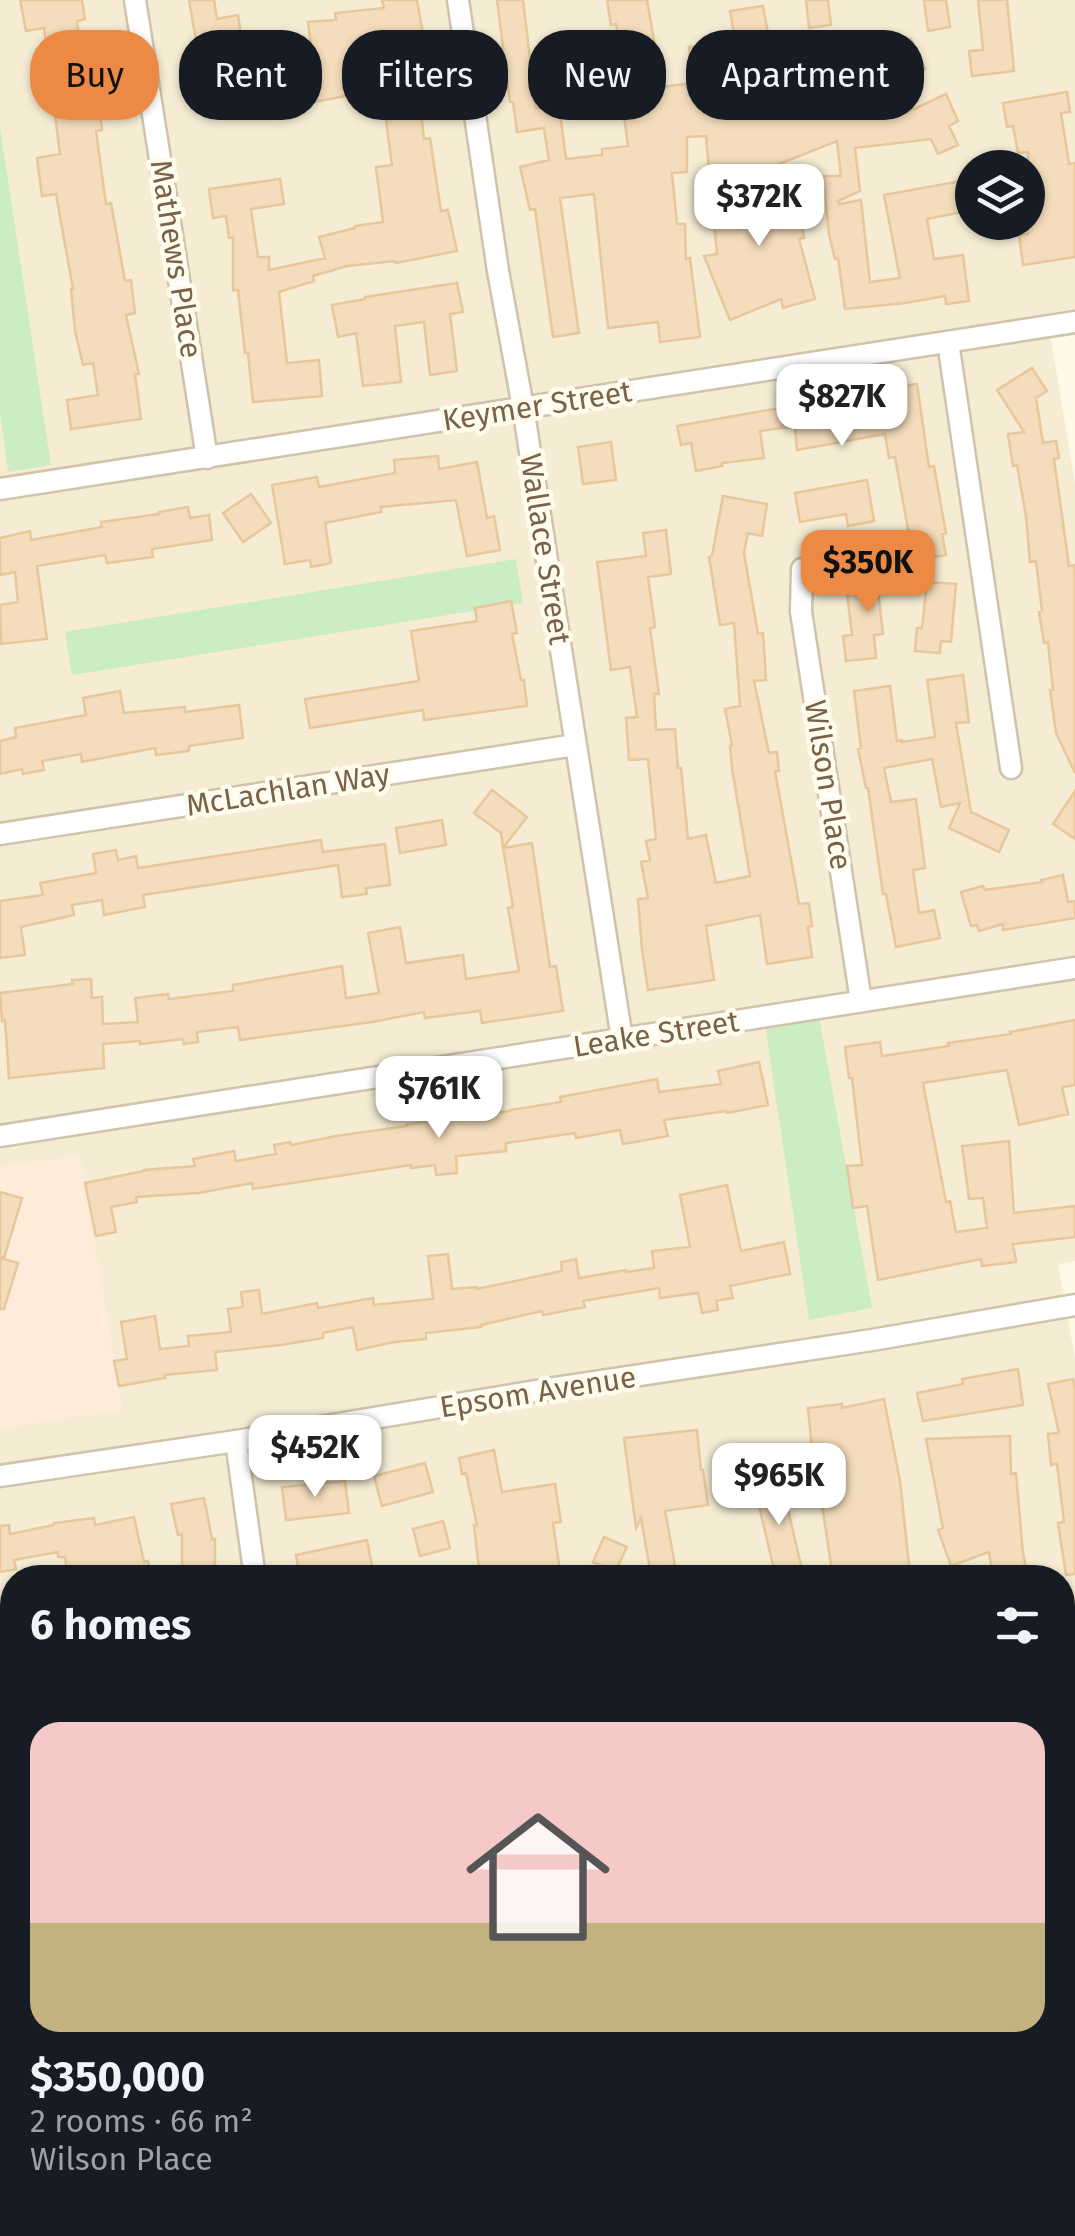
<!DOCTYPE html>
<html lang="en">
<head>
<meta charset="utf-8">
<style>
	:root { --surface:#171b24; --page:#242831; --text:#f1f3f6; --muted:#9ea1a6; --accent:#ec8a45 }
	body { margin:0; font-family:"Fira Sans",sans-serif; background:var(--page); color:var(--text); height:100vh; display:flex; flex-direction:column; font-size:38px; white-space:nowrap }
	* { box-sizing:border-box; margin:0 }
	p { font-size:32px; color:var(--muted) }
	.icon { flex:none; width:55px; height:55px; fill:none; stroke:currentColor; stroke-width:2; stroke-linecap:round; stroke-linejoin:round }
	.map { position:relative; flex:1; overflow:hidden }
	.drawer { position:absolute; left:0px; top:1565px; width:1075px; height:672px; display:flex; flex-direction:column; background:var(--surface); border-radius:40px 40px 0 0; box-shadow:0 2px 8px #0004 }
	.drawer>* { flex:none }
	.banner { position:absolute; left:30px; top:30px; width:1015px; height:90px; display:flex; gap:20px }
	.buttons { position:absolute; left:955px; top:150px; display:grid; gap:20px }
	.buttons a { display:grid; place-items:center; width:90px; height:90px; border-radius:50%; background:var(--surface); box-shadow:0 2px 8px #0004; font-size:50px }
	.price { position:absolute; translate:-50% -85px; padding:0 22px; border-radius:20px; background:#fff; color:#222; font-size:32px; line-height:65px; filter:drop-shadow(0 2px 5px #0008) }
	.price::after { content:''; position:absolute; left:50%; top:60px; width:30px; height:22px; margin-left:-15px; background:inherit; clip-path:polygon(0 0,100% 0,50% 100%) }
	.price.current { background:var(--accent); color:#111 }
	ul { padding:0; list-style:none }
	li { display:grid; align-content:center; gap:20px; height:530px; padding:0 30px }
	li span { display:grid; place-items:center; height:310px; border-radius:30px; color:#555 }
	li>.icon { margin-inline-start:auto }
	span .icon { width:180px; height:180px; fill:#fffc; stroke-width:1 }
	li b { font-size:42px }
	h2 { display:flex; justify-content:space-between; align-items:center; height:120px; padding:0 30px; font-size:42px }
	.chip { padding:0 35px; border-radius:40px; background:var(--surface); box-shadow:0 2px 8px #0004; font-size:35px; line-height:90px }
	.chip.current { background:var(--accent); color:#111 }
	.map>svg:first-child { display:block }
	.residential { fill:#f5ecd3; fill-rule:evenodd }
	.commercial { fill:#feebd9 }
	.green { fill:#ccecc3 }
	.building { fill:#f4ddbc; stroke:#e7c79b; stroke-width:2.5 }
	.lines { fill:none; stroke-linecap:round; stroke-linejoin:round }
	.minor-casing { stroke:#d0c2ab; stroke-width:25 }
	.minor { stroke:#fff; stroke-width:20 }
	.labels { text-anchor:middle; stroke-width:9; stroke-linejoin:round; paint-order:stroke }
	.street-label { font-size:30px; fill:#786249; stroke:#fffbed }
</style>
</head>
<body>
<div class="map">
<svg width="1075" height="2236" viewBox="0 0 1075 2236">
	<rect width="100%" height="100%" fill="#fdf9e6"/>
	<!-- residential -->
	<path class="residential" d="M0 0H1075V322L1049 327 1075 483V1261L1058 1264 1075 1359V2236H0V413L8 471 51 465 0 125ZM972 168H1028V222H972ZM12 1578H1062V2225H12Z"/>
	<!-- commercial -->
	<path class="commercial" d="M80 1154 123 1410 0 1429V1167Z"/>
	<!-- green -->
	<path class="green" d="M0 126 51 465 8 472 0 413Z
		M516 559 523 603 72 675 65 632Z
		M819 1017 872 1308 809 1320 765 1025Z"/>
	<!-- building -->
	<path class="building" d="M20 0H82L85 19 77 21 88 104 99 103 102 130 96 131 106 204 111 203 125 281 131 280 135 313 126 315 139 374H135L141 419 71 429 67 400 98 395 93 363 83 365 75 331 71 289H73L56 194 42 196 37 158 60 154 44 28 26 31Z
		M189 0H214L217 19 238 15 242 42 220 46 226 83 249 80 253 103 226 107 225 99 200 102 196 75 202 74Z
		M382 0H417L432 85 413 89 412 83 299 105 293 75 314 71 308 22 336 20 335 13 384 8Z
		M497 0H523L536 108 559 105 566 159 602 155V149L628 146 621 92 628 91 616 24 611 25 607 0H647L662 87 693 83 689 47 724 43 727 77 784 71 783 61 808 59 809 67 845 61 853 110 895 104 897 117 946 94 958 121 949 126 958 145 938 154 931 139 855 148 860 191 838 201 839 204 861 200 870 282 900 278 884 195 972 179V210L927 219 934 259 963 255 969 301 946 304 945 296 905 303 845 309 838 258 835 259 829 234 823 176H841L837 141 711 191 706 136 687 137V172L672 173 677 224H685L686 259 690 258 700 337 660 342 658 322 608 328 594 194 560 198 579 333 553 337 535 209 530 210 520 167 549 160 544 128 517 132 513 102H510Z
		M806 0H828L831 25 809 28Z
		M924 0H946L950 27 928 31Z
		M978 0H1007L1014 71 972 76 969 51 983 50Z
		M763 6 768 33 735 39 730 11Z
		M911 39 925 69 894 84 880 53Z
		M1067 92 1070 112 1061 113 1069 164 1075 163V257L1023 265 1019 235 1028 234V152L1018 153 1013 126 1007 127 1003 103Z
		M421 113 424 139 430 138 441 211 448 210 457 251 396 263 395 261 347 266 313 276 314 281 279 292 287 363 319 360 322 396 253 402 248 353H245L238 290H233V237L229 238 226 216 213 218 209 189 280 179 284 204 251 209 258 257H269V270L325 258 319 237 355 228V226L383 222 376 167 392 165 386 120Z
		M794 182 804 238 799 239 815 299 783 308 781 299 730 320 704 256 717 254 711 191Z
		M457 283 463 312 450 314 457 371 430 375 424 322 395 326 401 382 363 386 356 333 338 337 332 305 365 299V297Z
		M1032 368 1047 391 1036 398 1043 443 1056 441 1059 458 1054 459 1069 566 1074 565 1075 575V773L1056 733 1050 690H1053L1048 642 1044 643 1039 612 1042 611 1036 561 1030 562 1026 516 1017 465 1013 466 1008 434 1024 432 997 390Z
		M917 384 929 467 934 466 946 533 942 534 946 555 909 562 904 536 909 535 895 457 889 458 885 434 797 450 795 427 783 428 782 422 781 428 760 431 764 458 722 463V466L696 471 691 443 681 445 677 426 768 410 815 405V407L879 396 878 390Z
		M611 442 616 480 583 484 578 447Z
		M438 456 439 469 477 462 487 518 494 516 500 550 467 556 456 500 381 507V512L325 523 331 563 311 567 310 560 285 564 272 485 317 477 319 487 395 473 394 460Z
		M867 480 874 521 848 526 846 514 800 522 795 493Z
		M251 494 271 523 243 542 223 513Z
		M723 496 767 504 762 536 748 533 744 553 758 634 763 633 766 680 754 681 769 753 777 752 779 771H775L799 904 809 903 812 926 808 927 812 957 767 964 760 915 706 926 714 980 648 990 642 949 638 899 648 898 641 862 650 860 646 841 656 839 648 759 629 760 626 718 637 717 630 667 611 670 597 562 646 556 643 533 666 530 671 574 648 577 655 627 650 628 659 694H654L656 730 675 729 678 768H681L688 839 706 835 716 883 750 876 732 768 730 746 732 745 725 709 740 706 734 623 720 625 709 557 712 556Z
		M188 507 190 518 209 515 212 540 152 549 153 557 107 563 105 555 37 566 47 639 1 644 0 605 18 602 15 572 0 575V538L30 531 31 540 102 527 101 522 159 514V512Z
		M854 576 914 581V588L878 592 883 634 874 635 876 658 846 661 843 636 852 635 847 593 856 591Z
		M927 582 956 584 951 642 941 641 940 653 915 651 917 628H922Z
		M511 601 517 633 512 634 521 680H524L527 706 424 720 423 710 310 728 305 699 419 681 411 631 477 621 475 608Z
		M963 675 969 722 956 723 971 812 1009 830 999 852 949 828 960 803 941 807 932 759 884 768 891 802 916 799 925 868 913 870 919 913 934 910 940 938 896 947 886 894H883L868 788H866L858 749 861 748 854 691 890 686 897 741 902 740V742L935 737 927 680Z
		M120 691 124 713 185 707V712L239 705 243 738 189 746V751L156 755 155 748 82 762 81 754 42 761 44 770 23 774 22 769 0 774V741L16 737 15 728 86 715 83 698Z
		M492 790 527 817 503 848 501 833 474 813Z
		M1075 791V839L1053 824Z
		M442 820 446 845 400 853 396 828Z
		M321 840 323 852 385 844 390 885 366 888 367 894 342 897 338 865 143 895 145 907 104 915 102 900 72 905 74 915 21 927 25 955 0 958V901L43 895 40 883 96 873 93 854 116 850 118 860 136 856 138 868Z
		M532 843 550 967 556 966 563 1011 482 1023 480 1011 425 1018 424 1012 372 1022 240 1040 238 1027 197 1032 198 1042 184 1044 183 1039 140 1044V1041L103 1044 104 1068 9 1078 5 1020 2 1021 0 993 73 984 72 980 91 979 92 998 102 997 103 1024 138 1022 135 998 168 994 169 999 233 991V985L342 966 346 998 379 993 368 933 400 927 406 963 463 955 466 979 519 971 508 908 513 907 503 848Z
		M1063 875 1068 902 1075 901V918L1003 930V924L979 931 977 925 971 926 961 892 983 886 985 890 1042 882 1041 880Z
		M1075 1020V1085L1062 1087 1068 1114 1019 1125 1007 1070 923 1083 946 1202 950 1201 956 1232 987 1228 983 1198 969 1199 962 1146 1009 1141 1014 1213 1075 1206V1237L1013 1244 1016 1262 982 1266 981 1259 878 1280 867 1206 853 1208 847 1166 862 1165 852 1078H849L845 1047 880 1042 882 1056 949 1046 948 1043 1011 1034 1010 1032Z
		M759 1062 768 1105 727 1113 726 1111 664 1120 668 1136 623 1144 620 1130 576 1138 575 1133 506 1143V1151L456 1156 457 1173 436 1175 435 1165 411 1168V1165L253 1189 252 1183 199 1193 136 1197 137 1202 111 1207 116 1232 96 1236 85 1183 144 1171V1170L195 1166 193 1159 234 1151 236 1161 276 1154 274 1145 290 1142 291 1145 336 1136 407 1126V1124L510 1111V1110L561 1102 560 1097 657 1079 659 1092 721 1084 718 1071Z
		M727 1185 741 1251 784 1242 790 1274 730 1286 733 1298 716 1301 718 1310 702 1313 698 1293 660 1298 659 1288 583 1301 585 1307 543 1315 542 1311 481 1325V1327L426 1333V1339L394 1342 357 1350 353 1327 323 1333V1338L281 1345 215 1352 217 1370 165 1375V1378L119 1386 114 1361 127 1359 121 1322 155 1316 160 1349 189 1346 188 1336 231 1332 228 1309 243 1307 241 1292 259 1290 262 1314 317 1303 318 1308 373 1298 374 1305 433 1299 428 1256 448 1254 452 1289 477 1287V1289L562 1271 561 1262 576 1259 579 1278 626 1270V1272L654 1268 652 1251 690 1247 680 1195Z
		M0 1192 22 1198 4 1258 0 1257Z
		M0 1258 18 1263 4 1309H0Z
		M1018 1369 1023 1405 923 1421 917 1393 963 1384 962 1379Z
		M1073 1379 1075 1389V1574L1066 1575 1058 1523 1064 1522 1057 1464 1051 1465 1048 1434 1059 1433 1048 1384Z
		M884 1399 900 1481 910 1574 881 1578H833L818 1478H815L808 1408 842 1404V1408Z
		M697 1430 701 1470H703L708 1505 665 1511 675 1565 650 1570 641 1518 636 1528 624 1438Z
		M1010 1436 1011 1474 1016 1473 1023 1553 1028 1578H993L989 1552 951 1566 938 1530 943 1528 926 1439Z
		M494 1450 502 1492 555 1484 561 1522 553 1523 561 1578H480L474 1525H477L466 1473 462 1474 459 1458Z
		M425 1463 433 1492 382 1506 374 1476Z
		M783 1475 785 1497 804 1578H776L759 1506 757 1477Z
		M345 1481 349 1513 286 1520 282 1487Z
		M204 1498 212 1539H215V1569H182V1534L178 1535 171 1504Z
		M134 1517 144 1562 148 1561 151 1578H68L65 1557H58V1552L14 1560 16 1569 0 1572V1526L9 1525 10 1534 54 1525V1523L94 1518 95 1525Z
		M443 1521 450 1548 420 1556 413 1529Z
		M604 1537 627 1547 615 1572 593 1562Z
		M367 1540 372 1566 312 1578H300L296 1555Z"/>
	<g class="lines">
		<!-- minor casing -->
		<g class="minor-casing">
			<path id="minor" d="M135 0 207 458
				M458 0 498 271 523 407 622 1039
				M948 342 1011 768
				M0 489 1075 322
				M802 569 801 612 861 1001
				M0 834 575 745
				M0 1136 1075 968
				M236 1441 255 1578
				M0 1476 236 1441 554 1388 872 1340 1075 1305
				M1062 1912 1075 1910
				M0 2075 12 2073
				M0 2172 9 2236
				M349 2225 351 2236
				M711 2225 712 2236
				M1061 2225 1062 2236"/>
		</g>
		<!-- minor -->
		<use href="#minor" class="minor"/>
	</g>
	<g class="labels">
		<!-- street labels -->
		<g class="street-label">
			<text transform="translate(176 259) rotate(81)" y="10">Mathews Place</text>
			<text transform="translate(537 406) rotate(-9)" y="10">Keymer Street</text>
			<text transform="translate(545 549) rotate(81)" y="10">Wallace Street</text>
			<text transform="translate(828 785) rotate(81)" y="10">Wilson Place</text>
			<text transform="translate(288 790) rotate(-9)" y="10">McLachlan Way</text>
			<text transform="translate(656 1034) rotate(-9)" y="10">Leake Street</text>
			<text transform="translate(538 1392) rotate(-9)" y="10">Epsom Avenue</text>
		</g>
	</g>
</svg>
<div class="buttons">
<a><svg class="icon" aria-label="layers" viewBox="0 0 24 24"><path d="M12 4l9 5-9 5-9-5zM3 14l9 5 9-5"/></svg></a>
</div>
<b class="price" style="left:759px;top:249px">$372K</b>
<b class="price" style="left:842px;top:449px">$827K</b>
<b class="price current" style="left:868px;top:615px">$350K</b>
<b class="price" style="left:439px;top:1141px">$761K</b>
<b class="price" style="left:315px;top:1500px">$452K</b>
<b class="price" style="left:779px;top:1528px">$965K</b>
<div class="banner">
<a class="chip current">Buy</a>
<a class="chip">Rent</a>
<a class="chip">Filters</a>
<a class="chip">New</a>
<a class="chip">Apartment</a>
</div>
<section class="drawer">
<h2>6 homes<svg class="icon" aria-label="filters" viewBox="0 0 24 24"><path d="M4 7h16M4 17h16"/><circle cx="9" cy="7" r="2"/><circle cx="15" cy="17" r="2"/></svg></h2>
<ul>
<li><span style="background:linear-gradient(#f6c9c9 65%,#c2b280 0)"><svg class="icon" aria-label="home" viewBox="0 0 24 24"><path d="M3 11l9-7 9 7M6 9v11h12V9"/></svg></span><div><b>$350,000</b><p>2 rooms · 66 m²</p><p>Wilson Place</p></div></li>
</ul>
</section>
</div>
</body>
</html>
